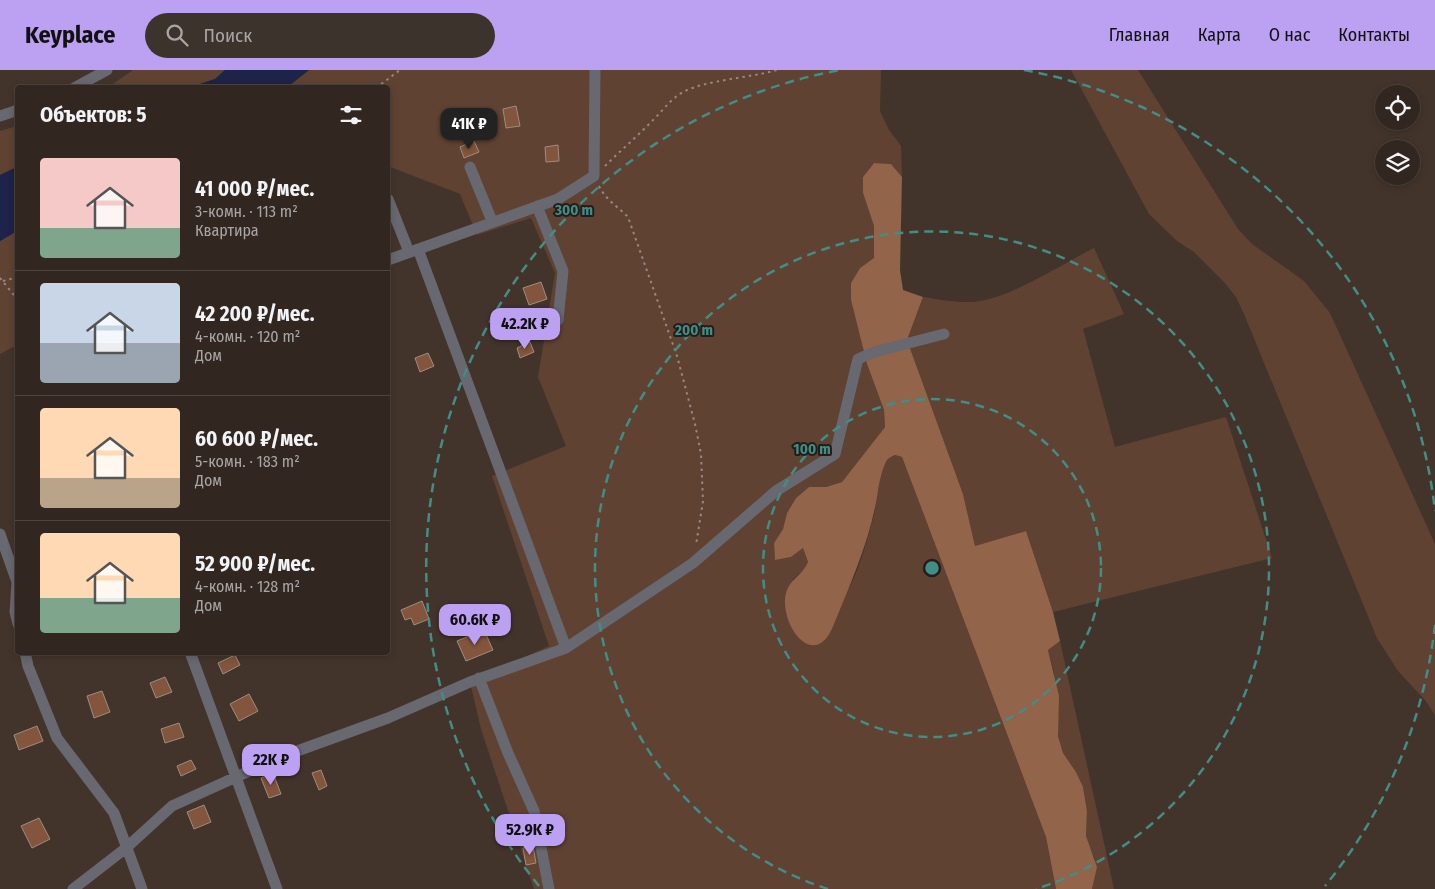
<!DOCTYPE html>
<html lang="ru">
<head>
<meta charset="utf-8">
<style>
	:root { --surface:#322720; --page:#3d332d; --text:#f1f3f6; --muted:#a8a5a5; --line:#4d443e; --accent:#bca0f2 }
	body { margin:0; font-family:"Fira Sans Condensed",sans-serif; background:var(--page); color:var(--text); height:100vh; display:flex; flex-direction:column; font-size:19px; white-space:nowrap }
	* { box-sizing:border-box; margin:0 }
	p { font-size:16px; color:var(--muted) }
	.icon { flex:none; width:28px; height:28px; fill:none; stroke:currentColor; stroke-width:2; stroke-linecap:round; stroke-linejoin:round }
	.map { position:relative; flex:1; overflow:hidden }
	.side { position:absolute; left:15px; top:15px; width:375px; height:570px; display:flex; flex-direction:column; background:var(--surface); border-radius:5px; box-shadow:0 2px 8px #0003,0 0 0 1px var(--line) }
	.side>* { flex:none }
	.tools { position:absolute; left:1375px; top:15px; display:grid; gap:10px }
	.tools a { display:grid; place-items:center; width:45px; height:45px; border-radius:50%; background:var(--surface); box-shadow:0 2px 8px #0003,0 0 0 1px var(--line); font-size:25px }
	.price { position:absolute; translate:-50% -42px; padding:0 11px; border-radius:10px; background:var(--accent); color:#111; font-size:16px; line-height:32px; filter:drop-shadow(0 1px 2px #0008) }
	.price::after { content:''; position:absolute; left:50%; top:30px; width:15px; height:11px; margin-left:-8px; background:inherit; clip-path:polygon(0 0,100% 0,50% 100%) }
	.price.active { background:#222; color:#fff }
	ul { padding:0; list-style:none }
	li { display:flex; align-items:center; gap:15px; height:125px; padding:0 25px }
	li+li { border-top:1px solid var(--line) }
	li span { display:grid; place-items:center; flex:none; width:140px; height:100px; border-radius:5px; color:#555 }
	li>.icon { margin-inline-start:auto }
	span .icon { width:60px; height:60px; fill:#fffc; stroke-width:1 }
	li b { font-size:21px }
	h2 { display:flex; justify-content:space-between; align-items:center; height:60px; padding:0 25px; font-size:21px }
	header { display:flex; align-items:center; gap:30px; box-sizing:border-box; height:70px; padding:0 25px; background:var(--accent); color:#111 }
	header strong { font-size:24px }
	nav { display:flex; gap:28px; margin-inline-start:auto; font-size:18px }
	.search { width:350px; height:45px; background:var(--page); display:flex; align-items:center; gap:12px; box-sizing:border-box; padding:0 18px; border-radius:28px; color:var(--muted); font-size:19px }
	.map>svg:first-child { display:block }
	.green { fill:#5f4232 }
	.forest { fill:#92644a }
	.water { fill:#1d2349 }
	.building { fill:#82553c; stroke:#9e8c82 }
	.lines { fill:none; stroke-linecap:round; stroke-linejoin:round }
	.path { stroke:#958882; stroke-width:2; stroke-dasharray:2.5 4; stroke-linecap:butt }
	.minor { stroke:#676870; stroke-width:11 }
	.ring { fill:none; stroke:#428d86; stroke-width:2.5; stroke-dasharray:9 6 }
	.centre { fill:#428d86; stroke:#241d19; stroke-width:2.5 }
	.ring-label { font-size:15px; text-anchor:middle; font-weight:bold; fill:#428d86; stroke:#241d19; stroke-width:4; stroke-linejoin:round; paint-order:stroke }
</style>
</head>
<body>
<header>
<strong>Keyplace</strong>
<div class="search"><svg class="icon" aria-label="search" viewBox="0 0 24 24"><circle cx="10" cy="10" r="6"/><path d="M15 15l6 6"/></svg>Поиск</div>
<nav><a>Главная</a><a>Карта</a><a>О нас</a><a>Контакты</a></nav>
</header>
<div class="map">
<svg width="1435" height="819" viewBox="0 0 1435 819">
	<rect width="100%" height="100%" fill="#43342b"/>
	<!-- green -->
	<path class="green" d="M133 0H225L215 9 191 17 107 18Z
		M309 0H881L880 41 889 60 901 76 902 107 891 94 874 93 863 107V123L874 156V189L860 198 851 213V230L867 294 884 340 885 357 842 412 826 417H809L796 428 787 443 783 459 774 473 775 489 791 487 803 478 808 492 804 500 792 510 845 525C859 503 867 470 874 445 877 432 879 398 888 389 890 387 893 386 895 385L902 387 1046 767 1056 819H534L481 659 470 612 549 576 492 406 566 376 538 307 555 203 531 148 477 165 460 124 388 96V18H287Z
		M1071 0H1138L1238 159 1252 174 1304 211 1330 243 1435 474V645L1425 630 1398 601 1377 568 1244 244 1236 227 1224 212 1194 182 1177 171 1149 144Z
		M17 56V97L0 105V61Z
		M17 161V275L0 284V171Z
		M1094 178 1124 244 1083 259 1115 377 1226 347 1272 488 1053 542 1026 461 975 476 963 424 907 270 923 227C942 230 965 235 985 230 1019 222 1061 195 1094 178Z
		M1060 571 1114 819H1092L1095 789 1088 774 1086 766 1087 741 1083 718 1076 702 1063 683 1058 666 1054 602 1048 580Z"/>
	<!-- forest -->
	<path class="forest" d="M874 93 891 94 902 107 900 200 903 220 923 227 907 270 963 424 975 476 1026 461 1053 542 1060 571 1048 580 1059 626 1058 666 1063 683 1076 702 1083 717 1087 741 1086 766 1097 797 1092 819H1056L1046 767 902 387 895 385C893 386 890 387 888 389 883 394 879 414 878 421 871 468 852 510 834 554 816 601 783 560 785 529 787 509 801 508 808 492L803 478 791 487 775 490 774 473 783 459 787 443 796 428 809 417H826L842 412 885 357 884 340 867 294 851 230V213L860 198 874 188V156L863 123V107Z"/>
	<!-- water -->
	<path class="water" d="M225 0H309L287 17H191L215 9Z
		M17 97V161L0 171V105Z"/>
	<!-- building -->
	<path class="building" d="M516 36 520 56 506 58 503 39Z
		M474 71 479 82 464 88 460 77Z
		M558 75 559 91 546 92 545 77Z
		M541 212 547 229 529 235 523 218Z
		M530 272 534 282 520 288 517 278Z
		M428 283 434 296 420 302 415 288Z
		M422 531 429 549 414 555 411 548 405 550 401 540Z
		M484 560 493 580 466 591 457 571Z
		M235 585 240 595 223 604 218 593Z
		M165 607 172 622 156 628 150 613Z
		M102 621 110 642 94 648 87 626Z
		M249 624 258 641 239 651 230 634Z
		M179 653 184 667 165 673 161 659Z
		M37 656 43 671 19 680 14 665Z
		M191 690 196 699 181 706 177 696Z
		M321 700 327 716 319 720 312 703Z
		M273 703 281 724 269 728 261 708Z
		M204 735 211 752 194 759 187 742Z
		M39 748 50 769 32 778 21 756Z
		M533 776 536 793 526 795 523 778Z"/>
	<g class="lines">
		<!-- path -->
		<path class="path" d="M376 18 400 0
			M605 96C621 80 639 65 655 48 664 39 671 29 683 22 706 10 749 8 777 0
			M599 116C605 129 618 137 628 147L677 286 695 354 701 384 703 431 696 475
			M0 208 18 230
			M3 211 18 207"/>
		<!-- minor -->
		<path class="minor" d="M74 18 107 0
			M0 46 18 40
			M470 97 492 151
			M388 129 409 182
			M537 136 563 201 558 250
			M418 179 566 578
			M388 190 558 129 594 106 595 0
			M0 464 17 512 15 542 18 554
			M25 582 28 596 57 668 114 743 142 819
			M190 582 277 819
			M479 608 508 683 534 741 549 819
			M73 819 126 778 172 736 278 688 388 648 470 612 566 578 693 493 776 421 835 384 858 289 874 282 944 264"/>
	</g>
	<!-- distance rings -->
	<g class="ring">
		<circle cx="932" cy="498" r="169"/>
		<path d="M828 819A337 337 0 1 1 1036 819"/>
		<path d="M1435 555A506 506 0 0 1 1325 816M539 816A506 506 0 0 1 840 0M1024 0A506 506 0 0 1 1435 441"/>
	</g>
	<circle cx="932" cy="498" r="8" class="centre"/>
	<g class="ring-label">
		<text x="574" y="145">300 m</text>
		<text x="694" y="265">200 m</text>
		<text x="812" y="384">100 m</text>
	</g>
</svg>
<div class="tools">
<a><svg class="icon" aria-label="locate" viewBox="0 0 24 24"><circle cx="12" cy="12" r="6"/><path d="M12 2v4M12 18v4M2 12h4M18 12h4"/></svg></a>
<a><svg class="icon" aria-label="layers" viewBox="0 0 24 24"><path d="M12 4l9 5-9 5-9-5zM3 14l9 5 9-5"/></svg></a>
</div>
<b class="price active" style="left:469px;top:80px">41K ₽</b>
<b class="price" style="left:525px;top:280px">42.2K ₽</b>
<b class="price" style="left:475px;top:576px">60.6K ₽</b>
<b class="price" style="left:271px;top:716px">22K ₽</b>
<b class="price" style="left:530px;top:786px">52.9K ₽</b>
<section class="side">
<h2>Объектов: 5<svg class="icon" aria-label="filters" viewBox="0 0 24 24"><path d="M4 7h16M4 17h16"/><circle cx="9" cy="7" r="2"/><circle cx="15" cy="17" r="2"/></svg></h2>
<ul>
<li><span style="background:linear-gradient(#f6c9c9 70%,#7fa58c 0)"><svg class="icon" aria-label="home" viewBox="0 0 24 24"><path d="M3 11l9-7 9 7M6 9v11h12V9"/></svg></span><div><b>41 000 ₽/мес.</b><p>3-комн. · 113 m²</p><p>Квартира</p></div></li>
<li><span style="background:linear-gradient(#c9d6e8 60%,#9aa5b1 0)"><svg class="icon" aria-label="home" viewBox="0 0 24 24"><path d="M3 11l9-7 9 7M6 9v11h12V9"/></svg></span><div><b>42 200 ₽/мес.</b><p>4-комн. · 120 m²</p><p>Дом</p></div></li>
<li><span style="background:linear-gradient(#ffd9b3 70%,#b9a48a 0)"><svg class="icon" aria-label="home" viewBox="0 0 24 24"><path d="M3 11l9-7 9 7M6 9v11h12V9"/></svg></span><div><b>60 600 ₽/мес.</b><p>5-комн. · 183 m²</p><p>Дом</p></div></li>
<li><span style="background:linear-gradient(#ffd9b3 65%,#7fa58c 0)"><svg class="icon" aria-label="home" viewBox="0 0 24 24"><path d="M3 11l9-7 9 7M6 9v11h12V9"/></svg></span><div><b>52 900 ₽/мес.</b><p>4-комн. · 128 m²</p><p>Дом</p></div></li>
</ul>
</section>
</div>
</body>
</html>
